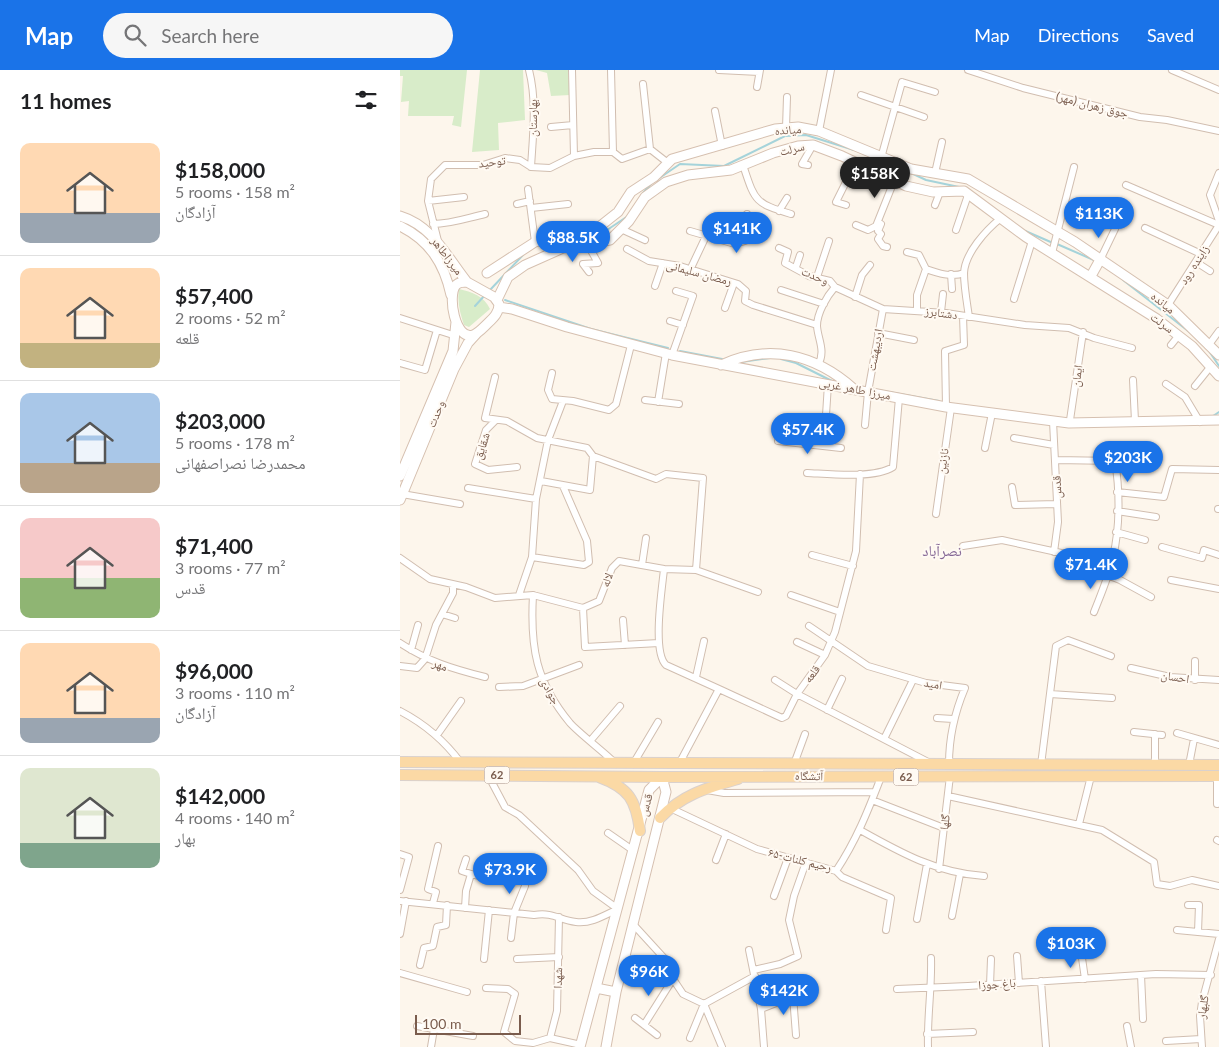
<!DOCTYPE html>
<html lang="en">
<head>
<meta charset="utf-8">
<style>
	:root { --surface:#fff; --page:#f6f6f6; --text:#202124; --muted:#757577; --line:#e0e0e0; --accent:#1a73e8 }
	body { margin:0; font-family:Lato,"Noto Naskh Arabic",sans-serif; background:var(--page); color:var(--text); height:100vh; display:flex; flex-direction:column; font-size:19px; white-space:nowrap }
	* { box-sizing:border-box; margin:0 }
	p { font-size:16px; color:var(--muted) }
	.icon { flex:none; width:28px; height:28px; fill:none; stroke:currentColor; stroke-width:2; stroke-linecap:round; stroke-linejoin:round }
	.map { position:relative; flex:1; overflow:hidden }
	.details { display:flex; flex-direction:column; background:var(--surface); width:400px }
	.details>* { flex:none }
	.scale { position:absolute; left:15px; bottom:12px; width:106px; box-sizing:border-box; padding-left:5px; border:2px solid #7a5c4d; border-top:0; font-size:14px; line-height:18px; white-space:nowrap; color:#7a5c4d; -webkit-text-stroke:4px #fffaf3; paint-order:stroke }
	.price { position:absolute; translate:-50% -42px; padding:0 11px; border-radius:18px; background:var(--accent); color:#fff; font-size:16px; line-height:32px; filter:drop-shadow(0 1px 2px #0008) }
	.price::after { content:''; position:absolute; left:50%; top:30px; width:15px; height:11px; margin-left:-8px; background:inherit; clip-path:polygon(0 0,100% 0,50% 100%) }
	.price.active { background:#222; color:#fff }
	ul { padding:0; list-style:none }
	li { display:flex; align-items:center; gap:15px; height:125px; padding:0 20px }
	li+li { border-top:1px solid var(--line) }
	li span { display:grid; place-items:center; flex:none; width:140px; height:100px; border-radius:10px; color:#555 }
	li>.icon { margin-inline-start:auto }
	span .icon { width:60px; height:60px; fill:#fffc; stroke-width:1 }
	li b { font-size:21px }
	h2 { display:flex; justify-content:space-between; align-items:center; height:60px; padding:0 20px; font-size:21px }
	header { display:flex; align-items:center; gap:30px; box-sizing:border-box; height:70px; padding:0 25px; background:var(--accent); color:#fff }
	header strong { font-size:24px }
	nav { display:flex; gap:28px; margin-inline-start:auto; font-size:18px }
	.search { width:350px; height:45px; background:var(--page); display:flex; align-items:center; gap:12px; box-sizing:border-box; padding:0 18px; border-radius:28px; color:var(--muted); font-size:19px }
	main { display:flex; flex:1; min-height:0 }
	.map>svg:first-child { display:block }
	.green { fill:#d8ecc9 }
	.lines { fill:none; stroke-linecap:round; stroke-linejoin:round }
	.stream { stroke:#a5d3da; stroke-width:2 }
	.street-casing { stroke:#d1beb0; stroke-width:8 }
	.secondary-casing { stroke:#d6c0b0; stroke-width:11 }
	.primary-casing { stroke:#dad1cd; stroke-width:12 }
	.street { stroke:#fff; stroke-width:6 }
	.secondary { stroke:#fff; stroke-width:9 }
	.primary { stroke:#fbd9a5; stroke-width:10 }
	.labels { text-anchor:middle; stroke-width:4; stroke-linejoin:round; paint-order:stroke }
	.shield { fill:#fffaf3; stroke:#a28b7f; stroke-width:1 }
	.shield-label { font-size:11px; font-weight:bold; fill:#7a5c4d }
	.street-label { font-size:12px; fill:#7a5c4d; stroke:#fffaf3 }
	.quarter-label { font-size:15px; fill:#846695; stroke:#fffaf3 }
</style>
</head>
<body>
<header>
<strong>Map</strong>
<div class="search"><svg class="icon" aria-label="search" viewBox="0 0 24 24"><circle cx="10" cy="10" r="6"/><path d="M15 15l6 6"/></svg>Search here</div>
<nav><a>Map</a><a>Directions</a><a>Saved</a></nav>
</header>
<main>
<section class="details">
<h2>11 homes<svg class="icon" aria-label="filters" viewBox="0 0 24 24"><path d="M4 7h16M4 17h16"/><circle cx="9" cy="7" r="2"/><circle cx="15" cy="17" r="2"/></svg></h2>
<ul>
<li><span style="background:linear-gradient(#ffd9b3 70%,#9aa5b1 0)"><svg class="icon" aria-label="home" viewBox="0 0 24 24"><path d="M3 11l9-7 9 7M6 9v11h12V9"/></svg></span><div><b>$158,000</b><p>5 rooms · 158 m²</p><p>آزادگان</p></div></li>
<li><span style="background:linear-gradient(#ffd9b3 75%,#c2b280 0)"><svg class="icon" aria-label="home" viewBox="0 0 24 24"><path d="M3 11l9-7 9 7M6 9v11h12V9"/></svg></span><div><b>$57,400</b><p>2 rooms · 52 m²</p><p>قلعه</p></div></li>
<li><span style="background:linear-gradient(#a9c7e8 70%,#b9a48a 0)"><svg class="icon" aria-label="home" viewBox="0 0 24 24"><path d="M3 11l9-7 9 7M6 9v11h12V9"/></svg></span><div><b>$203,000</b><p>5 rooms · 178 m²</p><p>محمدرضا نصراصفهانی</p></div></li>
<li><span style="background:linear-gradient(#f6c9c9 60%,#8fb573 0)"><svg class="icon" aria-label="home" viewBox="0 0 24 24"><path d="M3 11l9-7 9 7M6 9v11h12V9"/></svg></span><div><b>$71,400</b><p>3 rooms · 77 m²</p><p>قدس</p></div></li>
<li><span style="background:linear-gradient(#ffd9b3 75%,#9aa5b1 0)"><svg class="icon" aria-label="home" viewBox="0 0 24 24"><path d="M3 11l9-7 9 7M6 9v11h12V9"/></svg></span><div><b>$96,000</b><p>3 rooms · 110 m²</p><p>آزادگان</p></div></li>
<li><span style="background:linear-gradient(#dfe7d0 75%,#7fa58c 0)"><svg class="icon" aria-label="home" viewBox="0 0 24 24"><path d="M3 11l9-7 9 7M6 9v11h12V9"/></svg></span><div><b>$142,000</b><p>4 rooms · 140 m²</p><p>بهار</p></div></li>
</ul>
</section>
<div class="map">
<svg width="819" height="977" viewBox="0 0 819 977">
	<rect width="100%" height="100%" fill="#fdf6ec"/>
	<!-- green -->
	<path class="green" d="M0 0H67L61 57 52 55 54 46H8L9 31 1 32 3 6H0Z
		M80 0H123L125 50 98 53 99 80 72 82Z
		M136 0H168L170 25 151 26 147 3Z
		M59 219C72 222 84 226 90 239L69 257 64 255C60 243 57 232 59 219Z"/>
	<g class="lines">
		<!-- stream -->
		<path class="stream" d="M509 102 526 110 559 117
			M255 111 280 94 324 96 385 66 406 65 454 80
			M243 123 251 114
			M623 160 653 173
			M190 164 207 160 228 146
			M657 174 696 191
			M723 210 792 264
			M90 220 123 185
			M105 230 191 259 268 278
			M75 236 85 225
			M280 281 322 289
			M809 281 819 296
			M381 289 396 293 434 312
			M341 292 370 288
			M478 320 539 331
			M813 346 819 342"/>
		<!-- street casing -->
		<g class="street-casing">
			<path id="street" d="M129 0C137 31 133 65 131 97
				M172 0 174 86
				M211 0 213 82
				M319 0 359 2
				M568 0 623 18 740 47 767 50 819 61
				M772 0 819 20
				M243 14 250 79
				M357 17 360 0
				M461 25 524 47
				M315 41 322 76
				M151 57 173 55
				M386 58 387 27
				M419 61 431 0
				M481 88 502 12 535 22
				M343 95C355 131 354 133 391 144
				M408 95 402 94 413 75
				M535 103 542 72
				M819 103 810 125 819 151
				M454 115 465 97
				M726 115 819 155
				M128 119 135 172
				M28 131 64 127
				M117 134 130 131
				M446 135 436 132 456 92
				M535 135 540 122
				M131 138 168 134
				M379 141 387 128
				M479 153 481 154 478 161 481 164 478 169 483 176 487 177
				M33 154C51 154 67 148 85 144
				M456 155 468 160 476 156 494 111
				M745 158 801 184
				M221 159 245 170
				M556 160 568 125
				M290 161 335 174 345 171 347 144
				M38 171 28 131 31 109 45 95H83L105 88 120 90 131 97 150 98 174 86 194 82H213L222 89 250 79 268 93
				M188 175 198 193 183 194 189 202
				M379 178 388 182 385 193 409 206 430 211 435 217
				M227 179 249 191 280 196 338 214 346 221 345 231 353 235 417 255
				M507 182 519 185 526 199C537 203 552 208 564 203
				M652 183 674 97
				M701 188 715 159
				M796 192 810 201
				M396 197 400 185
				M290 200 307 164
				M551 204 552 219
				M417 207 429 171
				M255 216 263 193
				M381 220 424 234
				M455 227 462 205 470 195
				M614 229 632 171
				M768 235 819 155
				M325 238 334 213
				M517 241V225L526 199
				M541 242 543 224
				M569 247C567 233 564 217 564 203 565 183 586 160 601 148
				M0 248 56 266
				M270 251 283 255
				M478 263 514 270
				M771 275 779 265
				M808 276 819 261
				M272 285 293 226 276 221
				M0 293 25 300 37 260
				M418 295C426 281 418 270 417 256 417 243 427 226 435 217L483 239 546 243 625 255 669 258 694 268 732 278
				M152 303 148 320 152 329 173 331 209 340 216 334 231 275
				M95 307 85 348 107 351 137 368 187 378 193 386 190 420 141 411
				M733 310 735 351
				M766 314 785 327 800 352
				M795 316 811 296
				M245 330 279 334
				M258 332 266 283
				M546 337 545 281 564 275 563 246
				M96 350 86 360 75 394 88 400 117 397
				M670 350 683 262
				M653 351 658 452 654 482
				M465 355 468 322 483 239
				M614 368 654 375
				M378 371 441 378
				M424 376 428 314
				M585 378 592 343
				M193 386 256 409 266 404 303 408 296 500 264 499C262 519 252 582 266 595L319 619
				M656 390 715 391C720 421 720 457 713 487 709 506 701 524 694 542
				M407 403C429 404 474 409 493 397L499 328
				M612 417 615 435 657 434
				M68 418 136 429
				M717 422 764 427 772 399 819 400
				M2 424 60 434
				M818 439H819
				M717 441 756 447
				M536 444 551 338
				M716 462 745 470
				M563 476 602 470 675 486 679 494 720 510 751 527
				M762 477 802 488 804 480 819 485
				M412 485 453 496
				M132 487 184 495 189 492 187 471 163 416
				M0 488 30 509 66 517 95 528 133 525 183 538 185 577 259 573
				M242 495 246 468
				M296 500 358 522
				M771 510 819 519
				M119 525 132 487 136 429 148 370 163 331
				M133 525C130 578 136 612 170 653 181 665 203 681 216 694
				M391 525 440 542
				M183 538 199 531 212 498 219 491 264 499
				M42 544 55 548
				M223 550 225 575
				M409 556 468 596 526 613 565 618C554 644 549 667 549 694
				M397 572 425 585
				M0 573C27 591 53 599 85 607
				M11 580 18 555
				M795 591V610
				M0 596 17 598 25 589 36 555 53 523V515
				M731 598 770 607 819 610
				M296 607 304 571
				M375 610 397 624 530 693
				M99 617 123 616 179 595
				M650 624 712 628
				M427 640 442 609
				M0 641C25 654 44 670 61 693
				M537 648 553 649
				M734 662 762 665
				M777 663 819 675
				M37 665 61 631
				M484 669 513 610
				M191 670 220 636
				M233 694 258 652
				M279 694 319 619 382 648 386 646 397 624 425 585 435 562 456 481 460 404
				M394 694 405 664
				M641 695 656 576 668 570 711 586
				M755 695V664
				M789 695 794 669
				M817 706V734
				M307 720 324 723 475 722
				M548 726 702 760 754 792 757 814 770 816 792 810 819 816
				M472 730 544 758
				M270 738 357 779 436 801C456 771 468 741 481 707
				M679 754 691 706
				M460 760C501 783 537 803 584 806
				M208 763 234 781
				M817 770 819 771
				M0 784 9 787 0 820
				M316 790 326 764
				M539 799 550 706
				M436 801 442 807 491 828 486 860
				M71 804 92 809
				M374 826 388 788
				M0 831 134 845C154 842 159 850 176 852 191 854 205 845 218 839L193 821 178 800 119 745 105 737 88 705
				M33 833 36 822 28 819 38 776
				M788 835H799L798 862
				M65 838 66 821 71 804 62 801 66 789
				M552 846 560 804
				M517 849 527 794
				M232 853 264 888 273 909 283 924 304 934 322 977
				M777 860 819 864
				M0 864 6 831
				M111 868 114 843 125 816
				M349 880 361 939 364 977
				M681 881 685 909
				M617 886 619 913
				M84 889 89 840
				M117 889 159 887
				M20 895 24 878 33 876 37 857 46 855 47 835
				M354 900 380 894 398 886 389 850 394 826 406 792
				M0 903 67 922
				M741 905 743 949
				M641 911 646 977
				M357 915 368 912
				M590 915 591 889
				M86 918 108 919 115 924 104 962 115 971 133 973 150 968 181 975
				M497 919 568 916 756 904 811 905
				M393 926 396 965
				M361 939 404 922
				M235 948 257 965
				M244 955 273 909
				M17 956 73 966
				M727 956 731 977
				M527 964 573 962
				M150 968 157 941 159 847
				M290 968 304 934 355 906
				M766 971 801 969
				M31 977 34 959
				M528 977C527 947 532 918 531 888
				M802 977 800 946 802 932 819 869"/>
		</g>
		<!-- secondary casing -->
		<g class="secondary-casing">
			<path id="secondary" d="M0 146C33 156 47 187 67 212
				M0 156C29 170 44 193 51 225
				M87 203 135 172 199 157 218 142 231 122 254 107 272 89 375 59 398 57 419 61 511 99 568 109 675 172 768 235 819 285
				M691 206 701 188
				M67 212 94 227 99 234C99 244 92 249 85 256 82 259 77 264 73 265 55 271 47 225 56 215 59 212 62 212 67 212Z
				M97 230 108 207 125 195 163 178 210 170 229 151 245 127 266 112 288 105 331 100 373 83 398 76 413 75 442 86 506 116 533 122 564 121 626 167 757 249 792 276 819 306
				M99 237 112 239 167 257 272 285 546 337 669 353 819 350
				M321 295C369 273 415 284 454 319
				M0 406 53 281 56 252
				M0 430 54 299 68 273 78 262
				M196 918 216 922
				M180 977 249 720 262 707
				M206 977 216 922 266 722 262 707"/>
		</g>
		<!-- primary casing -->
		<g class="primary-casing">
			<path id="primary" d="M0 692 819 695
				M0 705 262 707 819 706
				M199 707C229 718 236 730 240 761
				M260 748C283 724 307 718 338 709"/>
		</g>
		<!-- street -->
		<use href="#street" class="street"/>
		<!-- secondary -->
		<use href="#secondary" class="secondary"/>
		<!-- primary -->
		<use href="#primary" class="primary"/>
	</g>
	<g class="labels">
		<!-- shield labels -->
		<g class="shield">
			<rect x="84.5" y="696.5" width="25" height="17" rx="4"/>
			<rect x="493.5" y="698.5" width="25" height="17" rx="4"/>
		</g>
		<g class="shield-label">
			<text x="97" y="709">62</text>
			<text x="506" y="711">62</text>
		</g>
		<!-- street labels -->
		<g class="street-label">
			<text transform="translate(692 35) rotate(14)" y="4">جوق زهران (مهر)</text>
			<text transform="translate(133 48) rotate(-90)" y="4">بهارستان</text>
			<text transform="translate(388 60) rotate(-4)" y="4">میانده</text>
			<text transform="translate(392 79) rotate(-13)" y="4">سرلت</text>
			<text transform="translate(92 92) rotate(-8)" y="4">توحید</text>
			<text transform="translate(47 186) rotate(53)" y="4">میرزاطاهر</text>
			<text transform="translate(794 195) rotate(-57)" y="4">زاینده رود</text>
			<text transform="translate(299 203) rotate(15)" y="4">رمضان سلیمانی</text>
			<text transform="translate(415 206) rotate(23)" y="4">وحدت</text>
			<text transform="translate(763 233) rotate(39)" y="4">میانده</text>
			<text transform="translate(541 243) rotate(7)" y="4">دشتابرز</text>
			<text transform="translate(762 253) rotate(36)" y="4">سرلت</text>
			<text transform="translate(475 280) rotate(-80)" y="4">اردیبهشت</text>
			<text transform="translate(677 306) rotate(-82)" y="4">ایمان</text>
			<text transform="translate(455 319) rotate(11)" y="4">میرزا طاهر غربی</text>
			<text transform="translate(36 344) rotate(-68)" y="4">وحدت</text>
			<text transform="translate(82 376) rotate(-72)" y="4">شقایق</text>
			<text transform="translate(543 391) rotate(-82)" y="4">نازنین</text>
			<text transform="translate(657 417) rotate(-92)" y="4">قدس</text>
			<text transform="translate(207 510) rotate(-69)" y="4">لاله</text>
			<text transform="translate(40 595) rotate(21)" y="4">مهر</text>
			<text transform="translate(412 604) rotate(-54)" y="4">قلعه</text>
			<text transform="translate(775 607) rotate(9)" y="4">احسان</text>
			<text transform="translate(533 614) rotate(10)" y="4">امید</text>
			<text transform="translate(150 621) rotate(61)" y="4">جوادی</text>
			<text transform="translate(409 706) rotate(1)" y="4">آتشگاه</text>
			<text transform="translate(246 735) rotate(-76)" y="4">قدس</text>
			<text transform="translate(545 752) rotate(-83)" y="4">گلها</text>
			<text transform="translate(400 790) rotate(14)" y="4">۶۵-رحیم کلنات</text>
			<text transform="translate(158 908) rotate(-88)" y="4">شهدا</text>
			<text transform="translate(597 914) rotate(-4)" y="4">باغ جوزا</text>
			<text transform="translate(803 937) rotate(-81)" y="4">گلبهار</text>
		</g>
		<!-- quarter labels -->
		<g class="quarter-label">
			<text x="542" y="486">نصرآباد</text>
		</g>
	</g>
</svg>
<div class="scale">100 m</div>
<b class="price active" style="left:475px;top:129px">$158K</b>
<b class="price" style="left:699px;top:169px">$113K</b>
<b class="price" style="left:337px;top:184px">$141K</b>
<b class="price" style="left:173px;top:193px">$88.5K</b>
<b class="price" style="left:408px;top:385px">$57.4K</b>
<b class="price" style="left:728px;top:413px">$203K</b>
<b class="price" style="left:691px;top:520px">$71.4K</b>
<b class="price" style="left:110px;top:825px">$73.9K</b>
<b class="price" style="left:671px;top:899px">$103K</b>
<b class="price" style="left:249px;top:927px">$96K</b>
<b class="price" style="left:384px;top:946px">$142K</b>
</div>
</main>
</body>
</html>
